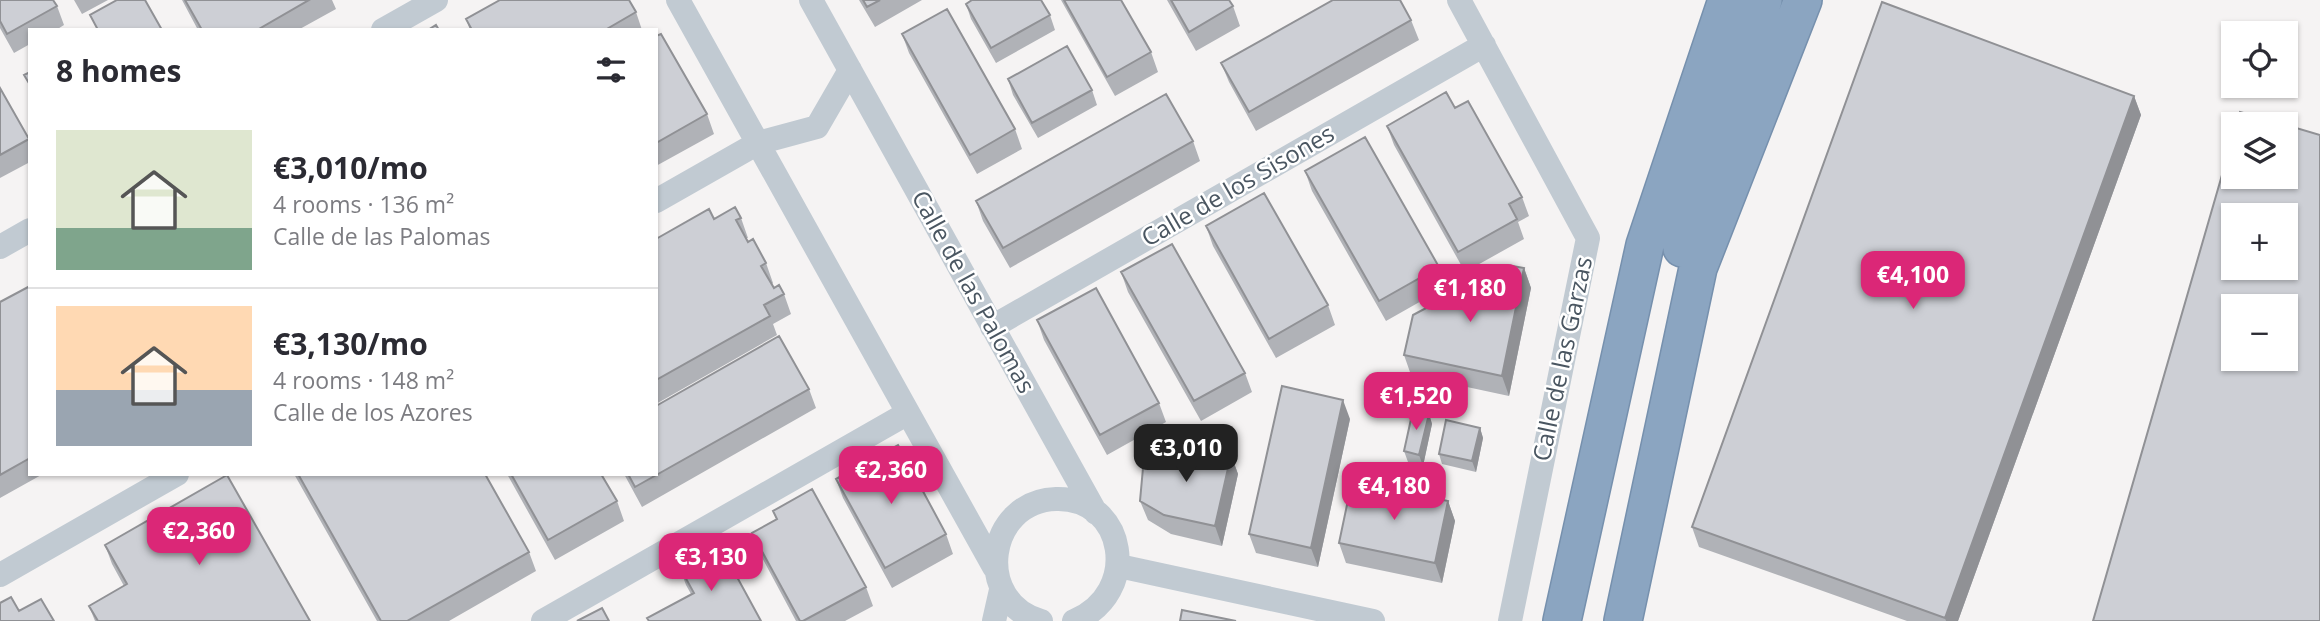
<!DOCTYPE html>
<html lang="en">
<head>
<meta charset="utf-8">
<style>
	:root { --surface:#fff; --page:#f7f7f7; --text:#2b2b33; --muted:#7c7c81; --line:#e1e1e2; --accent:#db2777 }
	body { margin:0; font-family:"Open Sans",sans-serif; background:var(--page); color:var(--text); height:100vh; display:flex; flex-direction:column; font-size:26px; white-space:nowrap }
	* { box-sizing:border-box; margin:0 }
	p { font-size:23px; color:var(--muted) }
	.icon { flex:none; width:38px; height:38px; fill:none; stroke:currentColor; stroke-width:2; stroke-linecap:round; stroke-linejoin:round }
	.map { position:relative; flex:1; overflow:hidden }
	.drawer { position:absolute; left:28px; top:28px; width:630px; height:448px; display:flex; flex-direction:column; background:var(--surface); border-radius:0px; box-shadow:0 2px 5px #0004 }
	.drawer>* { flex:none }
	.fabs { position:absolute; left:2221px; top:21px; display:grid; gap:14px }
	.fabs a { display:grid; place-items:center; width:77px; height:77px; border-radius:0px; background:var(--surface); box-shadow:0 2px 5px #0004; font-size:35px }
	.price { position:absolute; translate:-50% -60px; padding:0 16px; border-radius:14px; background:var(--accent); color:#fff; font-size:23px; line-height:46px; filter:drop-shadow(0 2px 4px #0008) }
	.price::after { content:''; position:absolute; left:50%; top:42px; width:21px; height:16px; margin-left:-10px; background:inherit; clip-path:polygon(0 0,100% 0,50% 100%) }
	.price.current { background:#222; color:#fff }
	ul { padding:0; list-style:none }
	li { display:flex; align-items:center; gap:21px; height:175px; padding:0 28px }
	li+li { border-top:2px solid var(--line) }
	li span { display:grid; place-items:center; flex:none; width:196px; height:140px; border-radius:0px; color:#555 }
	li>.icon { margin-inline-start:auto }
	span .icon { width:84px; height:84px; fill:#fffc; stroke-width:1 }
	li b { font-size:30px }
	h2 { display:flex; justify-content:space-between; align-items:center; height:84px; padding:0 28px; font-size:30px }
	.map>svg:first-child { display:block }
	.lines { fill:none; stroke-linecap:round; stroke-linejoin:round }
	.highway-casing { stroke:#7690ad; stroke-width:40 }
	.minor { stroke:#c1cad2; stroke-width:24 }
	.highway { stroke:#8ba5c1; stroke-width:37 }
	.wall { fill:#b0b2b7 }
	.shaded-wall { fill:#909195 }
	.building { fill:#cdcfd5; stroke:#909195; stroke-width:2; fill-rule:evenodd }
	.labels { text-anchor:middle; stroke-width:5; stroke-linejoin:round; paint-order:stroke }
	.street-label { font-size:24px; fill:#4a5661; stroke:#fff }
</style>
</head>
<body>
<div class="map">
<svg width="2320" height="621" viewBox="0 0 2320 621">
	<rect width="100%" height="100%" fill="#f5f3f3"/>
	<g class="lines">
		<!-- highway casing -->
		<g class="highway-casing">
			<path id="highway" d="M1682 248 1763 0
				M1562 621 1645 245 1727 0
				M1623 621 1698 268 1803 0"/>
		</g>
		<!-- minor -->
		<path class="minor" d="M678 0 994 567
			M811 0 1096 513
			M1459 0 1588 238 1510 621
			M383 30 436 0
			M656 201 758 143 817 127 850 70
			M0 247 30 230
			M992 327 1484 45
			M1119 566 1373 621
			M0 575 177 474
			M543 621 908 413
			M994 621 1001 590
			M1041 621C973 602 986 501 1056 499 1126 497 1142 593 1074 621"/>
		<!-- highway -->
		<use href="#highway" class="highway"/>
	</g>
	<!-- wall -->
	<path class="wall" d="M0 0 57 6 64 25 56 30H30V44L14 53 0 28Z
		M74 0H108L82 14Z
		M182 0H332L336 9 298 30H198Z
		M859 0H922L875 27Z
		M1061 0H1121L1151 52 1158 72 1115 96Z
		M1167 0H1229L1233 6 1240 26 1196 51Z
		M966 4 1050 15 1055 30 996 63 971 19Z
		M636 12 642 30H470L466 19Z
		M1411 20 1419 40 1256 131 1229 82 1221 63Z
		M902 34 1015 129 1022 149 977 174 909 53Z
		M656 36 707 114 714 134 656 166Z
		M1008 79 1092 90 1097 105 1038 138 1013 95Z
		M0 88 30 141V162L0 178Z
		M2134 96 2141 115 1958 621H1907L1699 547 1692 527Z
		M1455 108 1522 197 1529 216 1518 222 1524 239 1465 272 1394 145 1387 126Z
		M1193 141 1200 161 1010 268 983 221 976 201Z
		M1305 171 1439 267 1446 287 1386 321 1312 191Z
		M741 218 748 238H746L766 263 773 283 772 284 774 288 784 294 791 314 773 324 777 335 656 404V239L714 219Z
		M1206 226 1328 305 1335 325 1276 358 1213 246Z
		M1524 268 1531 288 1509 396 1411 375 1404 355Z
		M1121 272 1245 373 1252 392 1201 421 1128 292Z
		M30 286V474H43L0 498V302Z
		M1037 320 1159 403 1166 422 1107 455 1044 340Z
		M809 389 816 408 642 507 624 474H656Z
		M1429 414 1432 424 1423 466 1408 462 1404 451Z
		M1350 419 1318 567 1256 553 1249 534Z
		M1480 428 1483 438 1476 472 1442 464 1439 454Z
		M1231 455 1238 474 1222 546 1171 534 1148 520 1140 501Z
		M294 474H485L529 552 536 571 449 621H377Z
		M507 474H601L617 501 624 521 555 560Z
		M836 479 946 534 953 554 892 588 843 498Z
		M1448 501 1455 521 1442 583 1346 563 1339 543Z
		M773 511 866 587 873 606 845 621H796L759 552 752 533 776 519Z
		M105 545 310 621H95L89 606 124 586 112 564Z
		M679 566 761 621 691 594 686 585Z"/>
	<!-- shaded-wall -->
	<path class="shaded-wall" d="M2134 96 2141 115 1958 621H1946L1945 618Z
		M1524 268 1531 288 1509 396 1502 376Z
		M1343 400 1350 419 1318 567 1311 548Z
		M1429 414 1432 424 1423 466 1419 455Z
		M1480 428 1483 438 1476 472 1472 461Z
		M1231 455 1238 474 1222 546 1215 526Z
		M1448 501 1455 521 1442 583 1435 563Z"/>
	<!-- building -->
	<path class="building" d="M0 0H53L57 6 7 34 0 21Z
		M117 0H145L162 30H98L90 15Z
		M185 0H309L257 30H202Z
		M500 0H629L636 12 605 30H472L466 19Z
		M863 0H880L867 7Z
		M972 0H1041L1050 15 991 48 966 4Z
		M1064 0H1121L1151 52 1107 77Z
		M1171 0H1229L1233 6 1189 32Z
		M1333 0H1400L1411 20 1249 112 1221 63Z
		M1882 2 2134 96 1945 618 1692 527Z
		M947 9 1015 129 970 155 902 34Z
		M436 25 439 30H428Z
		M661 34 707 114 656 143V36Z
		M1067 46 1092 90 1032 123 1008 79Z
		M30 72V85L24 75Z
		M0 88 29 139 0 155Z
		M1446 92 1455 108 1468 101 1522 197 1509 204 1517 219 1458 252 1387 126Z
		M1166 94 1193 141 1003 248 976 201Z
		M2240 112 2282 124H2237Z
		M2286 125 2320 135V621H2093L2233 137V177H2286ZM2233 215H2286V268H2233ZM2233 306H2286V359H2233Z
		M1365 137 1439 267 1379 301 1305 171Z
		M1264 193 1328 305 1269 339 1206 226Z
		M735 207 741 218 736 220 748 242 753 239 766 263 761 266 774 288 779 285 784 294 764 305 770 316 656 380V239L709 209 714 219Z
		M1172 244 1245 373 1194 401 1121 272Z
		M1507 265 1524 268 1502 376 1404 355 1413 315Z
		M30 286V458L0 475V302Z
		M1096 288 1159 403 1100 435 1037 320Z
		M779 336 809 389 635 487 628 474H656V406Z
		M1282 386 1343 400 1311 548 1249 534Z
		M1413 410 1429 414 1419 455 1404 451Z
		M1446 420 1480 428 1472 461 1439 454Z
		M1183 444 1231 455 1215 526 1164 515 1140 501 1143 468Z
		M898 445 946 534 885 568 836 479Z
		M298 474H485L529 552 407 621H381Z
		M511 474H601L617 501 548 540Z
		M227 475 310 621H98L89 606 127 584 105 545Z
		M1352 481 1448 501 1435 563 1339 543Z
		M812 489 866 587 803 621H800L752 533 777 519 773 511Z
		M719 544 761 621H649L647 618 694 593 679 566Z
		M11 597 19 611 41 599 54 621H0V603Z
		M602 608 609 621H577Z
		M1182 610 1236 621H1180Z"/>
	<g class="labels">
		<!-- street labels -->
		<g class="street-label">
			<text transform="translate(1238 186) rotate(-30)" y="8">Calle de los Sisones</text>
			<text transform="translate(973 292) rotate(61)" y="8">Calle de las Palomas</text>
			<text transform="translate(1563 359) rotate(-78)" y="8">Calle de las Garzas</text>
		</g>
	</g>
</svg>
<div class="fabs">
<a><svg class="icon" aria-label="locate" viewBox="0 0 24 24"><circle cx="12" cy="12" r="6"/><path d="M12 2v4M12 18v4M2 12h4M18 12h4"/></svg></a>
<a><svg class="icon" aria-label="layers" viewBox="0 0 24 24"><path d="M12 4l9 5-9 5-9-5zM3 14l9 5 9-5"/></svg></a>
<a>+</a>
<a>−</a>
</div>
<b class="price" style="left:1913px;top:311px">€4,100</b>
<b class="price" style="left:1470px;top:324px">€1,180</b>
<b class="price" style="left:1416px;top:432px">€1,520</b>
<b class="price current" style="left:1186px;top:484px">€3,010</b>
<b class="price" style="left:891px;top:506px">€2,360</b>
<b class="price" style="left:1394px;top:522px">€4,180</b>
<b class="price" style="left:199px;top:567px">€2,360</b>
<b class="price" style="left:711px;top:593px">€3,130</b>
<section class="drawer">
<h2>8 homes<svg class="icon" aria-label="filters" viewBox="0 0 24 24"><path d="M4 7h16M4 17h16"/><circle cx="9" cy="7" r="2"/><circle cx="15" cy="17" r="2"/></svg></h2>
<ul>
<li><span style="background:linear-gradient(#dfe7d0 70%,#7fa58c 0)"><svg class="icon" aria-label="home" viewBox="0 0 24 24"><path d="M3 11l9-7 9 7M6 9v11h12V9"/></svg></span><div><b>€3,010/mo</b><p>4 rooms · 136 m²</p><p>Calle de las Palomas</p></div></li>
<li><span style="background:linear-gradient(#ffd9b3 60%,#9aa5b1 0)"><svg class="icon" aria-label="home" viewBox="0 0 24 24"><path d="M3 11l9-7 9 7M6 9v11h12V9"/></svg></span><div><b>€3,130/mo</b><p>4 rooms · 148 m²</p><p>Calle de los Azores</p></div></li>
</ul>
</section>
</div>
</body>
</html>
